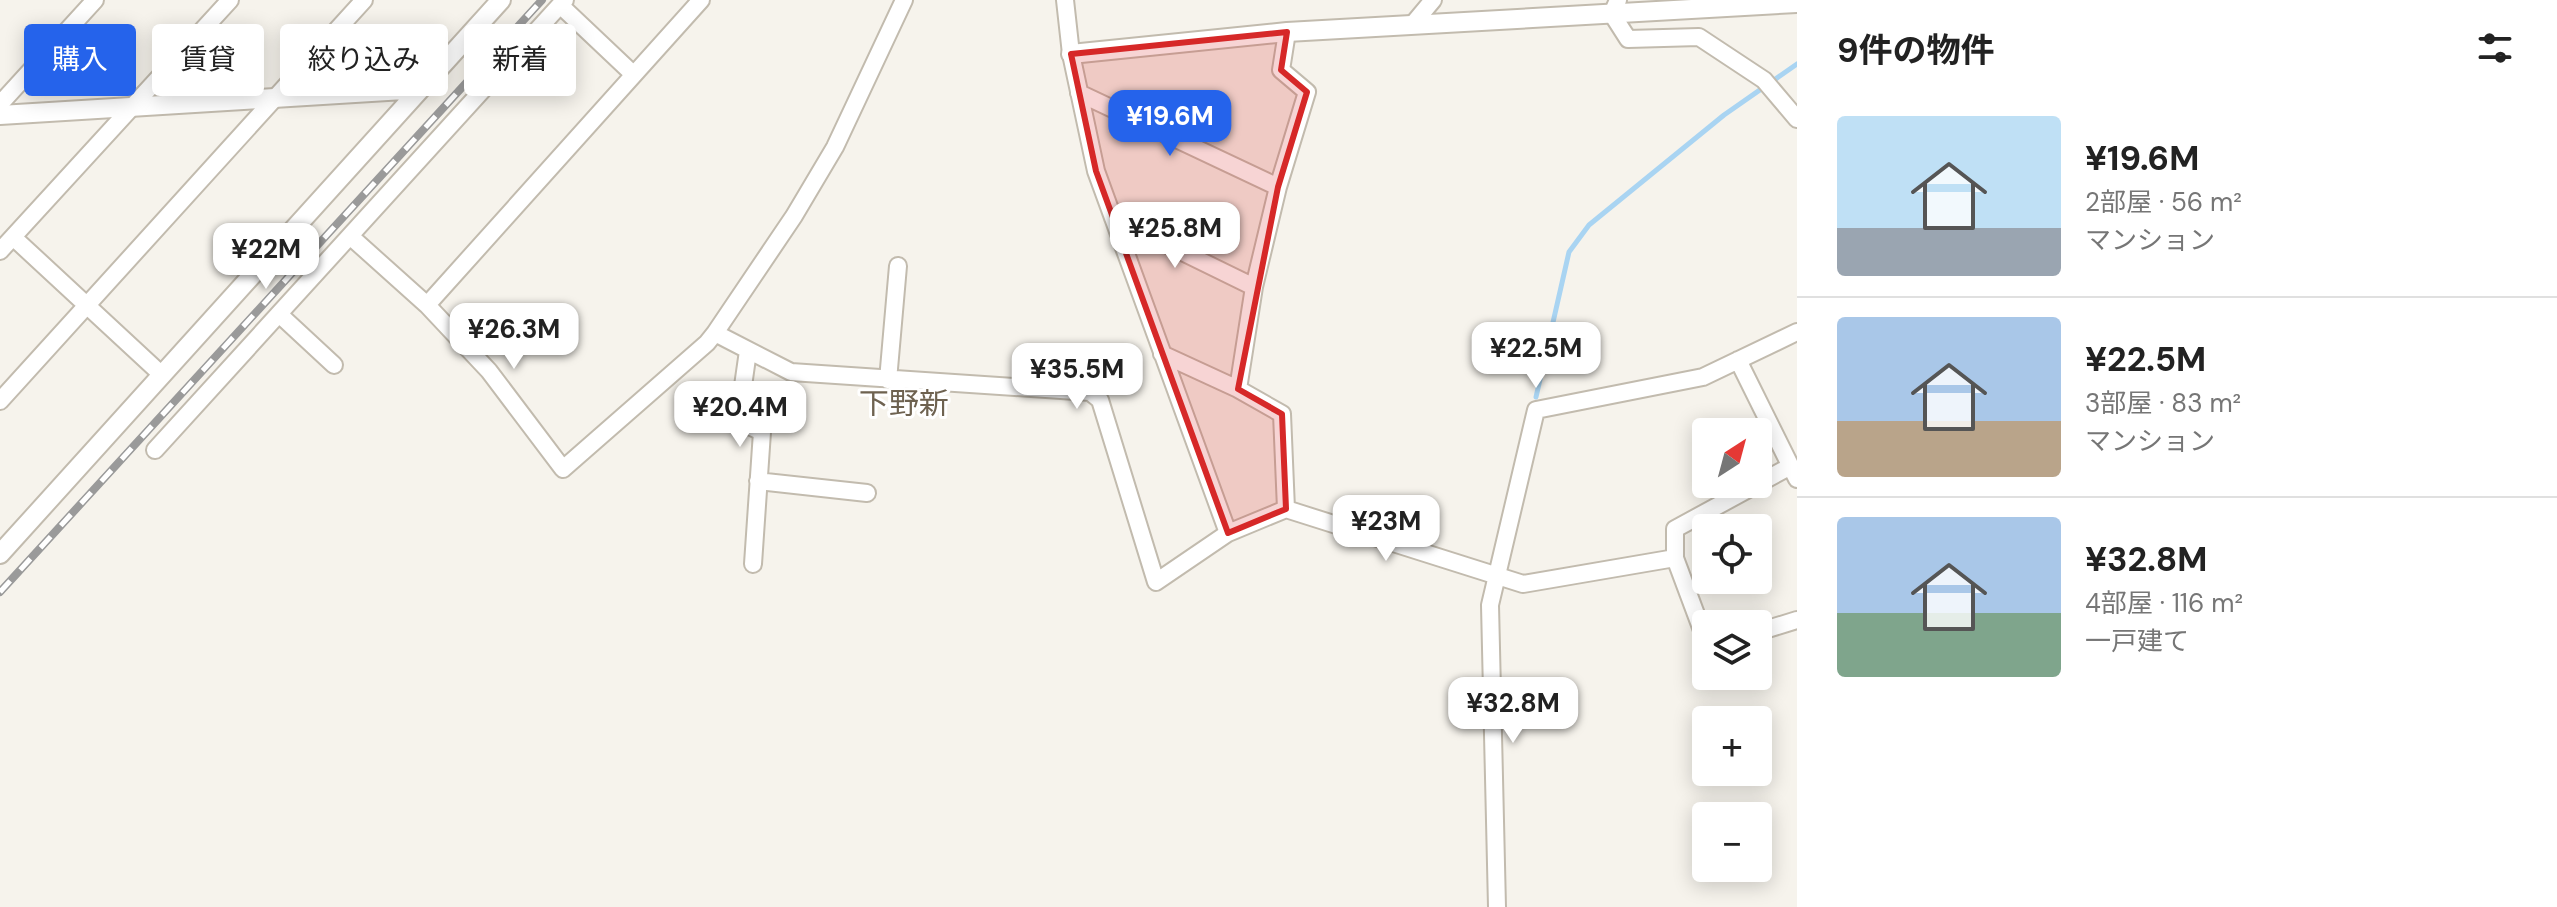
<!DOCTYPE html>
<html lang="ja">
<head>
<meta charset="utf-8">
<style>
	:root { --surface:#fff; --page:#f6f6f6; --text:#222; --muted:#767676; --line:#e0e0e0; --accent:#2563eb }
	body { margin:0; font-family:"DM Sans","Noto Sans JP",sans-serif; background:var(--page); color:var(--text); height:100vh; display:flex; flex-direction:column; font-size:30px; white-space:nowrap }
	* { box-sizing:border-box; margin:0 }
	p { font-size:26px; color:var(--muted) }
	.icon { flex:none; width:44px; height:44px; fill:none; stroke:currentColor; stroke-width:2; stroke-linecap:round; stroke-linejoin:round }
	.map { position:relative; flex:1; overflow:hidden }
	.panel { display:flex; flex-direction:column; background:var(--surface); width:760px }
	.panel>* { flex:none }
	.banner { position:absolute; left:24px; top:24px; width:760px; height:72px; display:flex; gap:16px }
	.needle { width:52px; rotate:36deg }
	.controls { position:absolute; left:1692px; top:418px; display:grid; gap:16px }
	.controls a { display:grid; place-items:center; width:80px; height:80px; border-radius:8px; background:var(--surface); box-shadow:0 4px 20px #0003; font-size:40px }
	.price { position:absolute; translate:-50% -68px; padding:0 18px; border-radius:16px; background:#fff; color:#222; font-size:26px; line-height:52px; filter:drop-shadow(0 2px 4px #0008) }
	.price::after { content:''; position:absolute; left:50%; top:48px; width:24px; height:18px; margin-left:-12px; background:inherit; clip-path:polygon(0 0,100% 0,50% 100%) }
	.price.current { background:var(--accent); color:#fff }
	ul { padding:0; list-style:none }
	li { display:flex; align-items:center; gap:24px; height:200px; padding:0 40px }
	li+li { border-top:2px solid var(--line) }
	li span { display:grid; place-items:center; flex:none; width:224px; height:160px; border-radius:8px; color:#555 }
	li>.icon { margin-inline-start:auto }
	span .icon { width:96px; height:96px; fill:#fffc; stroke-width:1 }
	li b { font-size:34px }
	h2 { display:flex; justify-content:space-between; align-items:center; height:96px; padding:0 40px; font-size:34px }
	.pill { padding:0 28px; border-radius:8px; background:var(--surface); box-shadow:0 4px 20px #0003; font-size:28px; line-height:72px }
	.pill.current { background:var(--accent); color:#fff }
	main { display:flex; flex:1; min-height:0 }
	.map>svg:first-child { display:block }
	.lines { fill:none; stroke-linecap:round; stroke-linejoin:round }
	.stream { stroke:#a9d4f2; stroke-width:5 }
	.minor-casing { stroke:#c2bbae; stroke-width:20 }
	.tertiary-casing { stroke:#c2bbae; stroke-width:22 }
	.minor { stroke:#fff; stroke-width:16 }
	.tertiary { stroke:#fff; stroke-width:18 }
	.rail-casing { stroke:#9a9a9a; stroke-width:8 }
	.rail { stroke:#fff; stroke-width:5; stroke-dasharray:15; stroke-linecap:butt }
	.marked { fill:#d62828; fill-opacity:0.2; stroke:#d62828; stroke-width:6; stroke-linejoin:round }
	.labels { text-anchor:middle; stroke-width:6; stroke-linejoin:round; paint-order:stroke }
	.neighbourhood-label { font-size:30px; fill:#6e6250; stroke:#fff }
</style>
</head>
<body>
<main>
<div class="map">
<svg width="1797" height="907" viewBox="0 0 1797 907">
	<rect width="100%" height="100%" fill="#f6f3ec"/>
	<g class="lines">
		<!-- stream -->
		<path class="stream" d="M1536 397 1569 252 1589 225 1724 115 1797 64"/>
		<!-- minor casing -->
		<g class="minor-casing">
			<path id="minor" d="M565 0 560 5 633 74
				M1065 0 1071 54 1096 171 1228 533
				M1618 0 1612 14 1628 39 1699 37 1764 80 1797 119
				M1413 24 1433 0
				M1079 93 1278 187
				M0 104 95 0
				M1113 218 1254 287
				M350 236 427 305 489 371 563 469 707 343 715 333 794 216 835 147 904 0
				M13 237 162 375
				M0 251 230 0
				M427 305 701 0
				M279 314 334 365
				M715 333 791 372 1090 392 1100 400 1156 582 1228 533 1286 509 1282 414 1238 389 1254 287 1278 187 1307 92 1281 70 1287 32
				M748 351 738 421 762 432 753 564
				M1162 354 1238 389
				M1738 360 1797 479
				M888 380 898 266
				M0 401 364 0
				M155 450 560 5
				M758 481 867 493
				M1286 509 1523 584 1675 558V529L1789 467
				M1675 558 1706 641
				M1758 632 1797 620
				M1497 907 1490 605 1536 410 1703 377 1797 332"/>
		</g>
		<!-- tertiary casing -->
		<g class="tertiary-casing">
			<path id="tertiary" d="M1071 54 1287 32 1797 3
				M0 115 420 89
				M0 554 501 0"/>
		</g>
		<!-- minor -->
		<use href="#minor" class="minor"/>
		<!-- tertiary -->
		<use href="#tertiary" class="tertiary"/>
		<!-- rail casing -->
		<g class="rail-casing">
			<path id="rail" d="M0 592 542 0"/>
		</g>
		<!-- rail -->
		<use href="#rail" class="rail"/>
	</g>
	<!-- marked area -->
	<path class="marked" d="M1287 32 1281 70 1307 92 1278 187 1238 389 1282 414 1286 509 1228 533 1096 171 1071 54Z"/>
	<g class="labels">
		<!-- neighbourhood labels -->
		<g class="neighbourhood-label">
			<text x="904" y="414">下野新</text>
		</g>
	</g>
</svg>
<div class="controls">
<a><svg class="needle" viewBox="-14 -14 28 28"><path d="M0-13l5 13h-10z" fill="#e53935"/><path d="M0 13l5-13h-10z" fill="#767676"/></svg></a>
<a><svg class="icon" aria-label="locate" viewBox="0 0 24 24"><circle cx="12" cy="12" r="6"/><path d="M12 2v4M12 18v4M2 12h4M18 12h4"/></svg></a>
<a><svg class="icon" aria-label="layers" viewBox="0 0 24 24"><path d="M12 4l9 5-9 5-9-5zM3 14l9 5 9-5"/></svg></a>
<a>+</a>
<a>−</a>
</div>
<b class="price current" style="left:1170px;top:158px">¥19.6M</b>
<b class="price" style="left:1175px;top:270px">¥25.8M</b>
<b class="price" style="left:266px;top:291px">¥22M</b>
<b class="price" style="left:514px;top:371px">¥26.3M</b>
<b class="price" style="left:1536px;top:390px">¥22.5M</b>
<b class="price" style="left:1077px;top:411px">¥35.5M</b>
<b class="price" style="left:740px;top:449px">¥20.4M</b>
<b class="price" style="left:1386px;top:563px">¥23M</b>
<b class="price" style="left:1513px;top:745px">¥32.8M</b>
<div class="banner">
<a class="pill current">購入</a>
<a class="pill">賃貸</a>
<a class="pill">絞り込み</a>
<a class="pill">新着</a>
</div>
</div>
<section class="panel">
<h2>9件の物件<svg class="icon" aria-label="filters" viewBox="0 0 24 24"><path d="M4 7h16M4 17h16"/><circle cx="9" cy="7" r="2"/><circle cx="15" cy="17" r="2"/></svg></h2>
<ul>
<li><span style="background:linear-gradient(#bfe0f5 70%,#9aa5b1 0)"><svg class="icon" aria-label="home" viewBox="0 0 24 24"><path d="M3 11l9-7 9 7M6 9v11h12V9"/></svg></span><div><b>¥19.6M</b><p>2部屋 · 56 m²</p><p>マンション</p></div></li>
<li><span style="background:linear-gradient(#a9c7e8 65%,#b9a48a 0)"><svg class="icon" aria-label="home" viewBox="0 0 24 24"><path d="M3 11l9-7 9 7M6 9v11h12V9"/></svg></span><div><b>¥22.5M</b><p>3部屋 · 83 m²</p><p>マンション</p></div></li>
<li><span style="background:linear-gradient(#a9c7e8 60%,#7fa58c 0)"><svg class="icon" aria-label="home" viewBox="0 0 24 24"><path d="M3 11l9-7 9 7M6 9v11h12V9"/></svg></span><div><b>¥32.8M</b><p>4部屋 · 116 m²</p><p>一戸建て</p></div></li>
</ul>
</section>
</main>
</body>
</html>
